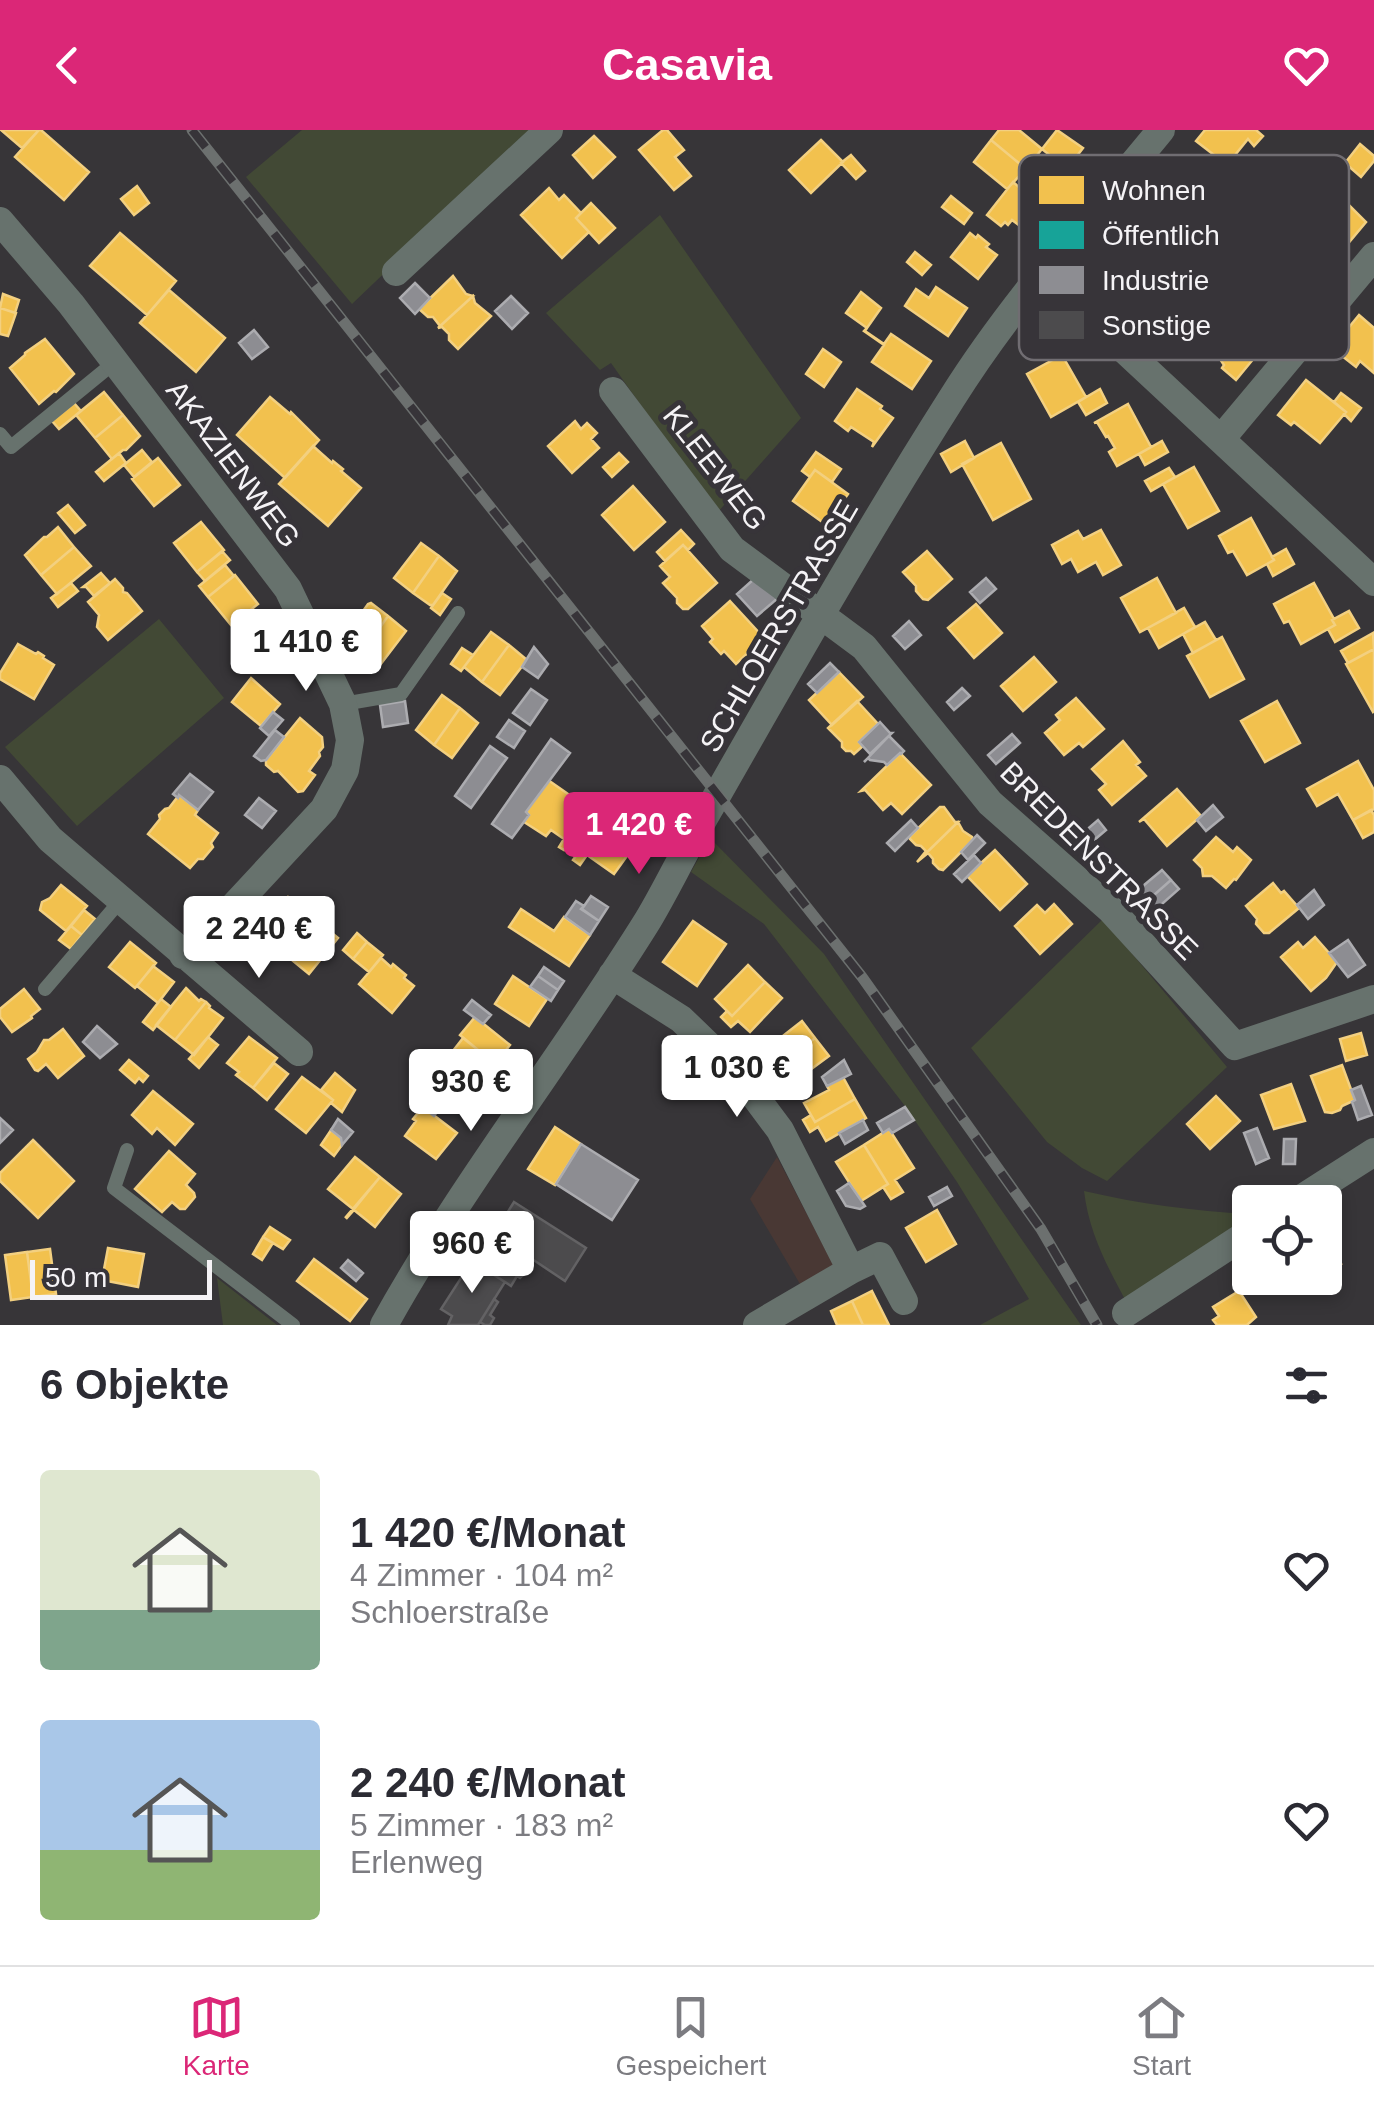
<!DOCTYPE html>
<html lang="de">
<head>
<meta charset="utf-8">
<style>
	:root { --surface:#fff; --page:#f2f2f3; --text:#2b2b33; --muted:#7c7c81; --line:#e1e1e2; --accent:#db2777 }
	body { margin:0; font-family:Helvetica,sans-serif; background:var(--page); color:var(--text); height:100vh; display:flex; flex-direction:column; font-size:38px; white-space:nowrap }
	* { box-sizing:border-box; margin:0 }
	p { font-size:32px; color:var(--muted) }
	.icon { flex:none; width:55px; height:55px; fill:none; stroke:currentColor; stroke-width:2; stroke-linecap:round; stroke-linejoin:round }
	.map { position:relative; height:1195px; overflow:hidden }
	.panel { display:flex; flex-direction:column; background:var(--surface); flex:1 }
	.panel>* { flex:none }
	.buttons { position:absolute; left:1232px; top:1055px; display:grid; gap:20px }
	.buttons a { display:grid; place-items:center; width:110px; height:110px; border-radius:10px; background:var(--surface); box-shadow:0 5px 15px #0003; font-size:50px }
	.scale { position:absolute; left:30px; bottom:25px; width:182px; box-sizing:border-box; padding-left:10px; border:5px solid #f5f3f6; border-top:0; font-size:28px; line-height:35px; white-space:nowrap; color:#f5f3f6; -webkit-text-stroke:8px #373439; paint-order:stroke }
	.price { position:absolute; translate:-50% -85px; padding:0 22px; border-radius:10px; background:#fff; color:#222; font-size:32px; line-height:65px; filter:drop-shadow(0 2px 5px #0008) }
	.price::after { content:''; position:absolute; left:50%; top:60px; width:30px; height:22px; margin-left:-15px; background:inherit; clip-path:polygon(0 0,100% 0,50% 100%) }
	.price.on { background:var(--accent); color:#fff }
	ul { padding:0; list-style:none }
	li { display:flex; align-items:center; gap:30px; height:250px; padding:0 40px }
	li span { display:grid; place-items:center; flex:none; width:280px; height:200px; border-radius:10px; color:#555 }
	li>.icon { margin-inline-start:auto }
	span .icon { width:120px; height:120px; fill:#fffc; stroke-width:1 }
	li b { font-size:42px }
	h2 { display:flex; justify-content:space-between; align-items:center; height:120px; padding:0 40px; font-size:42px }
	header { display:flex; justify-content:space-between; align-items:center; height:130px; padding:0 40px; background:var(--accent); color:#fff; font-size:45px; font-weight:800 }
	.tab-bar { display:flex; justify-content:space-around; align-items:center; height:140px; border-top:2px solid var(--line); background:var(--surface); font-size:28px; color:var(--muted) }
	.tab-bar a { display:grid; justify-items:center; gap:5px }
	.tab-bar .on { color:var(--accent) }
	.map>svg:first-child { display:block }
	.industrial { fill:#493834 }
	.green { fill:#424935 }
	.homes { fill:#f2c14e; stroke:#f3d080; stroke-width:2.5 }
	.industry { fill:#8d8d92; stroke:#acacb0; stroke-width:2.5 }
	.building { fill:#4c4b4d; stroke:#636264; stroke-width:2.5 }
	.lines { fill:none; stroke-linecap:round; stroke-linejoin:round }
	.service { stroke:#67726d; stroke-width:14 }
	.minor { stroke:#67726d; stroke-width:28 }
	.rail-casing { stroke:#6c706f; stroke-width:11 }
	.rail { stroke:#373439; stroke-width:8; stroke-dasharray:22; stroke-linecap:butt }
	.labels { text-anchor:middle; stroke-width:10; stroke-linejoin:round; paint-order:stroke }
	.street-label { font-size:30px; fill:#f5f3f6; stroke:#373439 }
	.key { fill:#373439; stroke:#706d72; stroke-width:2.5 }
	.key-label { font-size:28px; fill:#f5f3f6 }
</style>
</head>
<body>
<header><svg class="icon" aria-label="back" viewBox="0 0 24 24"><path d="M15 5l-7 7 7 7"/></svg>Casavia<svg class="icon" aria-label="heart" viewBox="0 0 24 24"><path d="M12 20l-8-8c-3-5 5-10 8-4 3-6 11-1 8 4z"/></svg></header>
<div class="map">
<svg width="1374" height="1195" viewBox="0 0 1374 1195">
	<rect width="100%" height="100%" fill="#373538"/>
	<!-- industrial -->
	<path class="industrial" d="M777 1027 834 1136 800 1154 750 1069Z"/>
	<!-- green -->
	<path class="green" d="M302 0H534L352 174 246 47Z
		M660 85 801 288 717 383 611 233 600 240 546 183Z
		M159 489 224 568 77 696 5 617Z
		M710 708 824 824 1081 1195H980L1029 1169 957 1052 905 976 764 794 691 742Z
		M1103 789 1227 937 1107 1051 1082 1038 1047 1012 971 918Z
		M1084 1061C1140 1074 1193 1081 1250 1084V1093L1127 1173C1107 1136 1089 1103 1084 1061Z
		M217 1148 277 1195H223Z"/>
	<!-- homes -->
	<path class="homes" d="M1 0H39L22 18Z
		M39 0H41L89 42 64 70 15 27Z
		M663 0H667L684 20 675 27 691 46 674 60 639 20Z
		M999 0H1019L1042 19 1026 39 991 10Z
		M1057 0 1083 18 1067 39 1042 19Z
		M1205 0H1256L1263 6 1254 16 1248 9 1227 35 1196 11Z
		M594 6 615 27 593 48 573 25Z
		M821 10 843 32 811 63 789 40Z
		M991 10 1026 39 1007 59 974 32Z
		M1360 14 1374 26V31L1361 47 1345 33Z
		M851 25 865 41 856 49 841 33Z
		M1013 52 1045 79 1035 91 1029 86 1020 96 1012 90 1008 95 1005 92 1001 96 987 85Z
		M137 56 149 73 134 85 121 69Z
		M549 58 559 70 564 65 581 83 576 88 589 102 562 128 521 85Z
		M951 66 972 83 964 94 942 77Z
		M1336 67 1345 74 1346 72 1366 92 1346 116 1316 92Z
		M591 73 615 98 599 113 576 88Z
		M120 103 176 151 147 185 90 136Z
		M970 103 976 108 978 105 989 114 986 117 997 125 978 149 951 127Z
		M915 122 931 135 922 145 907 132Z
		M453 146 466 164 473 166 438 198 440 196 433 187H428L419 179Z
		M936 157 967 178 948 206 905 176 916 159 929 168Z
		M169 160 225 208 196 242 140 193Z
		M861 162 881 178 867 198 846 183Z
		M3 164 19 170 15 183 0 178Z
		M473 166 475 173 491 186 458 219 449 210V204L442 197 438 198Z
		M0 178 16 183 8 206 0 204Z
		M1212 185 1222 193 1228 187 1264 216 1236 250 1222 238 1224 235 1220 229 1193 208Z
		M1359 185 1374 198V243L1360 231 1356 237 1332 218Z
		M867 198 865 201 884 214 891 204 931 231 912 259 872 232 884 215 864 201Z
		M45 209 74 244 56 262 54 261 39 274 10 238 25 225V223Z
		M823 219 841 232 824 257 806 244Z
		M1062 225 1086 267 1051 287 1027 244Z
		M1306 250 1346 282 1320 313 1294 292 1291 295 1278 285Z
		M857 259 882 276 880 279 893 288 872 317 874 312 851 297 848 301 835 291Z
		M1100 259 1107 273 1086 285 1078 272Z
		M104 262 123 285 95 308 76 285Z
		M1341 263 1361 278 1351 291 1344 284 1346 282 1334 272Z
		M270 267 290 284 291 282 319 310 285 348 237 305Z
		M74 273 81 281 59 299 52 291Z
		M1128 274 1151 317 1117 336 1109 322 1115 318 1108 306 1106 307 1097 292 1094 293Z
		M123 285 140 306 126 320H123L112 329 95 308Z
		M575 291 581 299 587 293 597 303 591 309 599 318 572 343 548 316Z
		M965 311 974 328 951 342 941 324Z
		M1162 311 1168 322 1145 335 1139 324Z
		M1001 313 1031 369 993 390 962 334Z
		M313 316 332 333 333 331 343 339 341 341 361 358 328 396 279 354Z
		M142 320 152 332 134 347 124 335Z
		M816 322 841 339 832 352 815 340 810 347 802 341Z
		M119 323 126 333 104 351 96 342Z
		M619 323 628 332 612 347 603 337Z
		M158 328 180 355 154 376 132 349Z
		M1194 337 1219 381 1188 398 1163 354Z
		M1169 338 1175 347 1151 361 1145 351Z
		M815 340 848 364 822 401 825 394 793 371Z
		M633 356 665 392 634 420 602 385Z
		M68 375 85 395 75 403 58 383Z
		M1251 388 1274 430 1247 445 1233 421 1228 423 1219 406Z
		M201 392 224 420 197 442 174 413Z
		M58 397 74 417 41 445 25 425 44 407H47Z
		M681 400 694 414 688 420 683 415 665 431 657 422Z
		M1101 400 1121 435 1103 445 1096 432 1078 442 1071 429 1062 434 1052 415 1078 401 1083 409Z
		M421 413 439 426 413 463 394 448Z
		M683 415 717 453 688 479H683L677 473V468L663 453 670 447 660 436Z
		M74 417 91 436 57 464 41 445Z
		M1286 419 1294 434 1273 446 1267 434 1274 430 1272 427Z
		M222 421 230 430 205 451 197 442Z
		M927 421 952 449 928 470 923 469 916 461V456L903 442Z
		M439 426 457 441 433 475H430L413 463Z
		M225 435 234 446 208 467 199 456Z
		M101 443 110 453 94 466 86 457H83Z
		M235 445 258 474 243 486 238 493 231 495 208 467Z
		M1157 448 1176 483 1140 502 1121 468Z
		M115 449 123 458V462L127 463 142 481 108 510 97 497 99 485 88 472Z
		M71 453 78 461 58 477 51 468Z
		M1314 453 1334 489 1332 490 1335 495 1301 514 1289 491 1284 493 1274 474Z
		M442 463 451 469 440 485 431 478Z
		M730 471 764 508 736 534 724 521 721 524 710 512 713 509 702 496Z
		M371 473 388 486 362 523 344 508 368 474Z
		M976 474 1002 503 974 528 948 498Z
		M1184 478 1195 497 1159 518 1148 498Z
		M1349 481 1359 498 1335 512 1328 499 1335 495 1332 490Z
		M388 486 406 501 380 535 362 523Z
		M1205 492 1216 510 1193 523 1183 504Z
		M491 502 509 515 482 552 464 537Z
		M1373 503 1374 519 1348 533 1341 521Z
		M1222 507 1244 549 1210 567 1187 526Z
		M18 514 36 524 38 522 44 526 43 528 54 535 34 569 0 549V543Z
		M509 515 527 530 500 565 482 552Z
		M462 518 473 525 461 541 451 534Z
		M1374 519V581L1373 582 1346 534Z
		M1034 527 1056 552 1023 581 1001 556Z
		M839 542 863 567 832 595 809 570Z
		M251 548 280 574 261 596 232 572Z
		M442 565 460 578 434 615 416 600Z
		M1076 568 1104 599 1083 617 1079 613 1064 625 1045 603 1060 590 1056 585Z
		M857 571 878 594 859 612 863 616 854 624 851 621H846L842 617V612L828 598Z
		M1277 571 1300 613 1265 632 1241 591Z
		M460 578 478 593 452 628 434 615Z
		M300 588 322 607 323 617 319 622 320 626 309 641 315 645 303 661 298 662 278 641 274 642 266 635V630Z
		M1123 611 1140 632 1136 635 1146 646 1112 675 1099 660 1106 654 1092 639Z
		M900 623 931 655 902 684 891 673 883 680 865 660 861 661Z
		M1358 631 1374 660V679L1353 690 1338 664 1317 676 1307 659Z
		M548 650 637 712 614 744 587 725 580 735 573 730 580 720 569 713 564 720 559 717 564 709 551 700 546 706 524 692 529 685 526 682Z
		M1177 659 1201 686 1167 716 1144 689 1139 692Z
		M179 665 198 680 195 685 218 703 211 713 213 717 203 729H198L190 738 148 704 160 689 159 685 165 679 169 678Z
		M940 677H944L955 692H958L917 732 926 721 921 716 916 715 910 709V706Z
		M1371 680 1374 685V702L1363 708 1353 690Z
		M958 692 963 701 972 707V711L943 740 939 739 933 733V729L928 723 917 732Z
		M1216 707 1233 722 1237 717 1251 730 1236 750 1234 749 1226 758 1212 746H1203L1202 738 1194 730Z
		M995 720 1027 754 1000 780 967 746Z
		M1273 753 1281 763 1284 761 1299 778 1269 803H1264L1256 794 1257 789 1246 776Z
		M61 755 87 776 66 801 40 780 42 772 50 768Z
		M288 767 305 781 276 816 259 802Z
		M1054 774 1072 794 1040 824 1015 796 1037 775 1045 783Z
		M521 779 554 801 564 787 590 805 569 836 509 797Z
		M84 780 95 789 82 805 71 796Z
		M305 781 321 794 292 830 276 816Z
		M693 791 726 814 697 856 663 832Z
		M321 794 338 808 309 844 292 830Z
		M71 796 82 805 71 819 59 810Z
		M357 803 367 812 353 829 343 820Z
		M1315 807 1337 832 1326 848 1311 861 1281 827 1298 812 1303 818Z
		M130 812 156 833 135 858 109 837Z
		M367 812 383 825 369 842 353 829Z
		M381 828 391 837 393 834 406 845 404 848 414 856 392 883 359 854Z
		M748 835 765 852 732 886 715 869Z
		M153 836 174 852 158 873 137 856Z
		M513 846 547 869 529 896 495 874Z
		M765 852 782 868 750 902 738 891 731 897 721 887 727 881 732 886Z
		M186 858 199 871 201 869 206 872 175 910 156 895Z
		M24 859 40 879 31 886 32 888 12 902 0 887V879Z
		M161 869 171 877 153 900 143 892Z
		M206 872 210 876 209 878 223 888 194 925 175 910Z
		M475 887 510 915 495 934 460 905Z
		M802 891 815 908 778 937 765 920Z
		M63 899 84 926 58 948 46 934 38 941 35 940 28 929 37 922 44 910H49Z
		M1361 903 1367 925 1346 931 1340 909Z
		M208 907 218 915 199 938 189 929Z
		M249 907 277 928 253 958 236 945 239 942 227 933Z
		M463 908 498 936 483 954 449 926Z
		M815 908 829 926 791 954 778 937Z
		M452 929 487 958 472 976 437 947Z
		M129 930 148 946 143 952 139 948 135 953 120 940Z
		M274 933 288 944 267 970 253 958Z
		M1342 935 1355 970 1342 976 1340 980 1332 983 1325 982 1311 946Z
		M335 943 355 960 342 982 331 973 333 970 321 960Z
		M302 947 333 970 306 1003 276 979Z
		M843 947 855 969 815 992 804 973 829 960 827 956Z
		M1291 954 1305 991 1274 999 1261 965Z
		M153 961 193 994 175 1015 157 998 152 1004 132 985Z
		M1216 966 1240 991 1210 1019 1187 994Z
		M855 969 866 988 826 1011 818 997 810 1002 803 990 811 985 815 992Z
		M423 977 457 1003 436 1029 405 1006 416 991 413 989Z
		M555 997 581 1014 555 1055 528 1039Z
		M889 999 914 1038 895 1050 903 1062 891 1069 883 1057 888 1054 864 1015Z
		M331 1000 341 1008 342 1015 334 1026 321 1015Z
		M33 1010 74 1051 38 1088 0 1051V1043Z
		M864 1015 888 1054 861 1071 836 1032Z
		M169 1021 195 1044 186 1055 194 1063 195 1067 185 1079H180L172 1072 162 1082 135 1059Z
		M355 1027 380 1047 345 1088 353 1079 328 1059Z
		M380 1047 401 1064 375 1097 354 1080 346 1089Z
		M937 1080 956 1114 926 1132 906 1098Z
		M270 1097 290 1110 283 1119 263 1107Z
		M263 1107 273 1113 262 1130 253 1124Z
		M1325 1112 1341 1134 1325 1145Z
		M108 1118 144 1124 138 1157 102 1150Z
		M50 1119 56 1164 33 1167 27 1122Z
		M27 1122 33 1167 11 1170 5 1125Z
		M314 1129 367 1169 350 1191 297 1151Z
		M1281 1148H1312L1293 1160 1290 1156 1288 1157Z
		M872 1161 889 1195H863L852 1171Z
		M1239 1161 1256 1187 1247 1195H1217L1213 1190 1219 1186 1213 1177Z
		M852 1171 863 1195H837L831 1181Z"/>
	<!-- industry -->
	<path class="industry" d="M415 153 430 168 415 184 400 168Z
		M511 166 528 183 512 199 495 181Z
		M254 200 268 217 252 229 239 213Z
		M986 448 996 459 980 473 970 462Z
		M754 449 778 468 757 486 737 464Z
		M909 491 921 505 905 519 893 506Z
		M534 517 548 534 538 548 522 537Z
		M830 533 839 542 817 563 808 554Z
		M962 558 970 566 954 580 947 572Z
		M531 559 547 570 530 595 513 583Z
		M405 571 408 593 383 597 380 575Z
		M273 582 283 590 269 606 260 598Z
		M509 590 525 601 514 618 497 607Z
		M880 592 890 603H892L870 624 859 612Z
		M275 600 284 607 266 630 261 631 254 626Z
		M1012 604 1020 613 996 634 988 625Z
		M889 606 904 621 901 624 900 623 887 635 884 632 870 630 868 628 864 632Z
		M551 609 570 623 526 682 529 685 512 708 492 694Z
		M490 616 507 628 471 678 455 666Z
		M190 644 213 662 198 680 179 665 178 668 173 664Z
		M259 668 276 681 262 698 245 685Z
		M1213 675 1223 687 1206 701 1197 690Z
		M911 690 918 698 895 721 887 713Z
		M1098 690 1106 700 1086 717 1077 708Z
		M977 705 985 713 968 730 961 722Z
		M974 725 981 733 962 752 954 744Z
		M1162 740 1171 750 1146 772 1137 761Z
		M1171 750 1179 759 1154 781 1146 772Z
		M1314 760 1324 775 1308 789 1297 775Z
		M591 766 608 777 599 791 582 779Z
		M576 771 584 776 581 779 599 791 590 805 565 787Z
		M1348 810 1365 835 1348 847 1329 823Z
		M544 837 564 851 558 860 538 846Z
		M538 846 558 860 551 871 530 857Z
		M472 870 491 885 483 894 464 880Z
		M97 896 117 914 100 928 83 912Z
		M844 930 851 944 827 956 822 947Z
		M437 943 439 945 437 947 453 960 446 969 427 954Z
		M429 955 446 970 434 986 416 972Z
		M1361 956 1372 985 1358 990 1352 972 1355 970 1351 960Z
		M905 977 914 990 892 1003 889 999 883 1003 877 993Z
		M0 988 13 1000 0 1013Z
		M338 989 353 1002 342 1015 341 1008 331 1000Z
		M863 990 868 1000 845 1014 839 1003Z
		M1257 998 1269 1028 1256 1034 1244 1003Z
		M1284 1009H1296L1295 1034H1283Z
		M581 1014 638 1050 612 1090 556 1054Z
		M849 1053 865 1076 860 1079 846 1076 837 1061Z
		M947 1057 952 1066 934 1076 929 1067Z
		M348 1130 363 1143 356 1151 341 1138Z"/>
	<!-- building -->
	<path class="building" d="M514 1072 586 1118 565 1151 529 1127 519 1143 523 1145 520 1148 517 1146 511 1156 491 1143 503 1123 488 1114Z
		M472 1131 505 1152 478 1195H448L452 1186 441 1179Z
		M494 1169 498 1172 490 1185 494 1188 490 1195H485L480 1192Z"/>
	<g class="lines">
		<!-- service -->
		<path class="service" d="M0 304 11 317 115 232
			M343 574 401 564 458 483
			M45 859 121 770
			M127 1020 114 1058 293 1195"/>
		<!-- minor -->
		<path class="minor" d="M0 91 71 174 288 459 343 574 350 610 345 640 324 679 220 791 183 825
			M396 142 549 0
			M1043 144 1374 452
			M613 261 732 419 864 517 990 673 1111 780 1235 916 1374 869
			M1221 309 1374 126
			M0 649 50 709 299 922
			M612 845 681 889 739 945 780 1000 851 1140
			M1296 1072 1374 1022
			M1126 1183 1250 1102
			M384 1195C462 1054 563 927 648 790 666 760 681 728 699 697 781 553 863 408 952 268 1012 172 1090 87 1161 0
			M757 1195 851 1140 880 1126 904 1171"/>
		<!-- rail casing -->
		<g class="rail-casing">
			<path id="rail" d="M192 0 862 847 1041 1099 1097 1195"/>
		</g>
		<!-- rail -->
		<use href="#rail" class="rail"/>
	</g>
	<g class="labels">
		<!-- street labels -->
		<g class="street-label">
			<text transform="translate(233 334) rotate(53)" y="10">AKAZIENWEG</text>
			<text transform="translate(715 338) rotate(52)" y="10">KLEEWEG</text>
			<text transform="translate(779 496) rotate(-60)" y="10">SCHLOERSTRASSE</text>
			<text transform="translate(1099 731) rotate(45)" y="10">BREDENSTRASSE</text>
		</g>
	</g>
	<!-- legend -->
	<rect x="1019" y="25" width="330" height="205" rx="15" class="key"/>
	<rect x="1039" y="46" width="45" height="28" fill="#f2c14e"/>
	<rect x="1039" y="91" width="45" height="28" fill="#17a398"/>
	<rect x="1039" y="136" width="45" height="28" fill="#8d8d92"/>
	<rect x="1039" y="181" width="45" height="28" fill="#4c4b4d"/>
	<g class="key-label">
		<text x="1102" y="70">Wohnen</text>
		<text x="1102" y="115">Öffentlich</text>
		<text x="1102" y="160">Industrie</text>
		<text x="1102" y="205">Sonstige</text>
	</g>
</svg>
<div class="buttons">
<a><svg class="icon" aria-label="locate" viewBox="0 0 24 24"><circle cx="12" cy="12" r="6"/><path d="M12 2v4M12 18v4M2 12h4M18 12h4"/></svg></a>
</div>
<div class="scale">50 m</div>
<b class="price" style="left:306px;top:564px">1 410 €</b>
<b class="price on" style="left:639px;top:747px">1 420 €</b>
<b class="price" style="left:259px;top:851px">2 240 €</b>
<b class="price" style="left:737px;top:990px">1 030 €</b>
<b class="price" style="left:471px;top:1004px">930 €</b>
<b class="price" style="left:472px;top:1166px">960 €</b>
</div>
<section class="panel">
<h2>6 Objekte<svg class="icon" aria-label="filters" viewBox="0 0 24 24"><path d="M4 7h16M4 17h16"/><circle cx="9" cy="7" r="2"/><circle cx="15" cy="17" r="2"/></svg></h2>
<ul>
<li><span style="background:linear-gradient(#dfe7d0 70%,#7fa58c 0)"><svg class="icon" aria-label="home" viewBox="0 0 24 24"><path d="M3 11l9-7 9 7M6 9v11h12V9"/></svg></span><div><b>1 420 €/Monat</b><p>4 Zimmer · 104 m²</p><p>Schloerstraße</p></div><svg class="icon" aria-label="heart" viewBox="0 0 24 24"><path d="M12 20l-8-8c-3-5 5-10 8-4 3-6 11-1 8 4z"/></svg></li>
<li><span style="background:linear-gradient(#a9c7e8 65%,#8fb573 0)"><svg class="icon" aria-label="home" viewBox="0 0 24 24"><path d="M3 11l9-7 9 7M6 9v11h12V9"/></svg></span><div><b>2 240 €/Monat</b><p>5 Zimmer · 183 m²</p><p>Erlenweg</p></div><svg class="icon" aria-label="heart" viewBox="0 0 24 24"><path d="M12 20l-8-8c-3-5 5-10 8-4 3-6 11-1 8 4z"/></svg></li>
</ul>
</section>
<nav class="tab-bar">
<a class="on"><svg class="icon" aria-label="map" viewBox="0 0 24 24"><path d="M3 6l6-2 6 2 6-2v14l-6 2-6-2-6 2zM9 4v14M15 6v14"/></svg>Karte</a>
<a><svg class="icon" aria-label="saved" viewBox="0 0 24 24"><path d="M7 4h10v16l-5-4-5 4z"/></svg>Gespeichert</a>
<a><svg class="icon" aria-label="home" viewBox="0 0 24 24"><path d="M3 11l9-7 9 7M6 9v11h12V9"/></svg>Start</a>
</nav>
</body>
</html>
